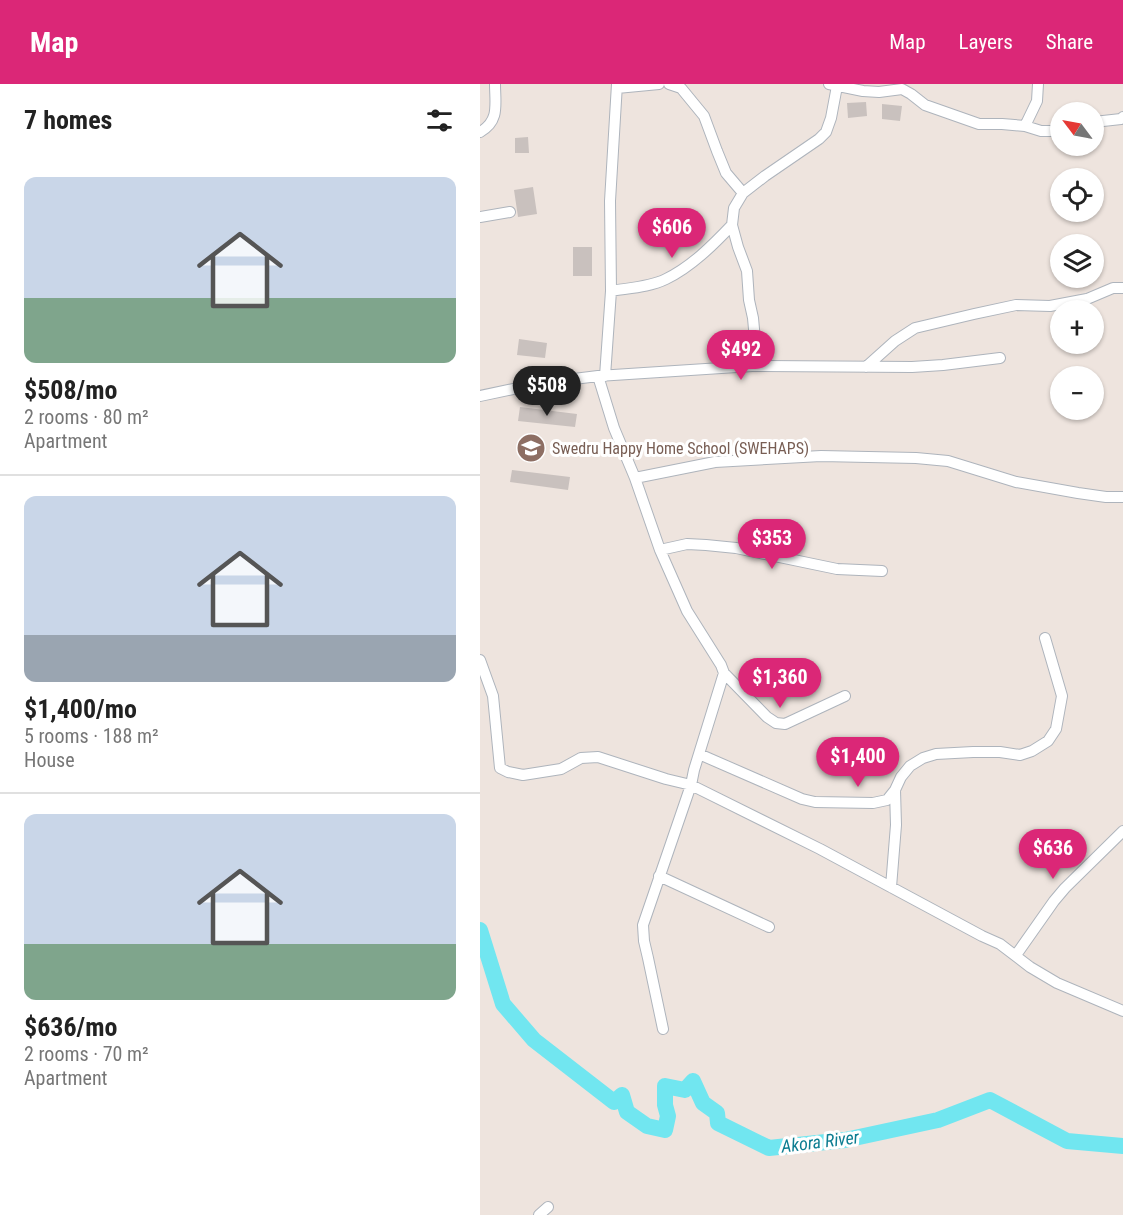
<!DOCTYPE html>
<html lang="en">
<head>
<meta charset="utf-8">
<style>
	:root { --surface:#fff; --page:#f6f6f6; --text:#222; --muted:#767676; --line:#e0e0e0; --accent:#db2777 }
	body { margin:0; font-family:"Roboto Condensed",sans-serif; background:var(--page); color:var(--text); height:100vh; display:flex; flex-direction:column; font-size:22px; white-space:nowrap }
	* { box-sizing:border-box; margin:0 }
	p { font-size:20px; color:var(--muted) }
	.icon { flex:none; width:33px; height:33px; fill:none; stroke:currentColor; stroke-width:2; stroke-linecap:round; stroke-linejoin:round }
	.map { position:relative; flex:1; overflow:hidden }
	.side { display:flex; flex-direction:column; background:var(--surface); width:480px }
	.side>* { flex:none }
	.needle { width:39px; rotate:302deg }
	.tools { position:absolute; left:570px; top:18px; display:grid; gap:12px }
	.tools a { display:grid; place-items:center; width:54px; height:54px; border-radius:50%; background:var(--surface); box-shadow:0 2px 4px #0004; font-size:30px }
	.price { position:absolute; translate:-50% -51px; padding:0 14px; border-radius:21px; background:var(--accent); color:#fff; font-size:20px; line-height:39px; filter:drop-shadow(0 2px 3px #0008) }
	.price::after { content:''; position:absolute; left:50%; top:36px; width:18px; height:14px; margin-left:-9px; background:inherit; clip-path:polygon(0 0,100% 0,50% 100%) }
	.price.selected { background:#222; color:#fff }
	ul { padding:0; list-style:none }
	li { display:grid; align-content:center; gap:12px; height:318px; padding:0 24px }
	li+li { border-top:2px solid var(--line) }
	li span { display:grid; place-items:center; height:186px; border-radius:12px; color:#555 }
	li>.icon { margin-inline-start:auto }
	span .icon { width:108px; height:108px; fill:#fffc; stroke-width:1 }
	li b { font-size:26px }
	h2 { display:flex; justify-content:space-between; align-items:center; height:72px; padding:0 24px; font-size:26px }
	header { display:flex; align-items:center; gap:36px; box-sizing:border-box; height:84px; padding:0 30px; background:var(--accent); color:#fff }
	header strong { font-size:28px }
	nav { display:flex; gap:33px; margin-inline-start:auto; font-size:21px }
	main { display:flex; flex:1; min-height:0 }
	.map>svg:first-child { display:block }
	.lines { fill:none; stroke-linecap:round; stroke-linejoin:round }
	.river { stroke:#71e6f0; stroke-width:16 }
	.building { fill:#c9c1be }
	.street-casing { stroke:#aeb4bc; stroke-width:12 }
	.street { stroke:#fff; stroke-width:10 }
	.labels { text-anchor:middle; stroke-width:6; stroke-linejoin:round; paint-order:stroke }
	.education-label { font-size:16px; fill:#785e54; stroke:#fff; text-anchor:start }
	.water-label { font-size:18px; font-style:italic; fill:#0d7d91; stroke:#fff }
</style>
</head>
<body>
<header>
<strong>Map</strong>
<nav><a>Map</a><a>Layers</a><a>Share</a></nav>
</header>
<main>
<section class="side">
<h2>7 homes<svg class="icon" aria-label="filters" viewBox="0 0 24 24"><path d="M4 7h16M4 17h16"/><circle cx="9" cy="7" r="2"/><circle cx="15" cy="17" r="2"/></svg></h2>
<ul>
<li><span style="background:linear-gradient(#c9d6e8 65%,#7fa58c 0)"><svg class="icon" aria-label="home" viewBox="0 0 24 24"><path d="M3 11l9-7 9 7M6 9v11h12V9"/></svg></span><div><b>$508/mo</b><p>2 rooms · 80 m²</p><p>Apartment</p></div></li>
<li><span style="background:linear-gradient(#c9d6e8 75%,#9aa5b1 0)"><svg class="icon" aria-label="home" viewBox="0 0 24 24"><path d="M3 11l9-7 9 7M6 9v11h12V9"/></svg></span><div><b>$1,400/mo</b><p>5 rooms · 188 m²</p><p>House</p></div></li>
<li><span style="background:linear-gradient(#c9d6e8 70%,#7fa58c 0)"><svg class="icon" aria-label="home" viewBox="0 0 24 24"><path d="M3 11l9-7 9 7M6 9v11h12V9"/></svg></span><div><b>$636/mo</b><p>2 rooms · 70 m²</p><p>Apartment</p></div></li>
</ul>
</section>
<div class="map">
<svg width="643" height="1131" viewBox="0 0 643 1131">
	<rect width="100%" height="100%" fill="#eee4de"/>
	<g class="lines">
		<!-- river -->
		<path class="river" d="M0 846 23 920 54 956 134 1018 142 1011 147 1028 167 1042 185 1046 188 1032 185 1021V1002L205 1006 213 997 223 1019 237 1029 238 1039 289 1064 365 1056 458 1036 510 1016 587 1057 643 1062"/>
	</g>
	<!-- building -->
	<path class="building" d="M386 18 387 32 368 34 367 19Z
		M402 20 422 22 420 37 402 35Z
		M48 53 49 69H35V54Z
		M53 103 57 130 38 133 34 106Z
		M93 163H112V192H93Z
		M39 255 67 259 65 274 37 271Z
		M40 323 97 330 95 343 38 337Z
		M32 386 90 393 88 406 30 398Z"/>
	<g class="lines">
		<!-- street casing -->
		<g class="street-casing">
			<path id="street" d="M189 0 201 4 224 32 237 67 246 89 263 109
				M349 0 383 7 399 8 422 5 431 10 445 21 499 40H522L545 42 561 47H580
				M137 4 179 0
				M614 38 641 35 643 33
				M545 42 557 17 558 0
				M0 48C20 37 15 20 15 0
				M0 133 30 128
				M131 207C149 204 170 203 186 195 211 183 233 161 252 141
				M272 282 275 256 273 234 269 216 267 187 258 163 252 141 254 124 263 109 285 92 339 55 346 48 351 34 357 2
				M386 283 415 257 435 244 494 230 536 221 570 222 607 215 633 204H643
				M118 292 134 344 155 394 180 466 207 527 241 581 244 589 214 686 211 701 163 841 164 857 168 874 183 945
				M125 292 131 207 130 117 137 0
				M0 312 62 299 118 292 272 282 432 283 463 281 520 274
				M155 394 235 378 341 372 436 374 468 377 536 398 598 409 626 413H643
				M180 466 207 460 226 461 256 464 357 485 402 487
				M0 576 13 612 20 684 28 688 43 691 81 685 101 674 118 673 186 695 211 701 340 765 502 852 520 860 550 883 577 899 643 927
				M244 589 287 633 296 639 305 640 365 612
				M219 670 322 715 335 718 393 719 407 716 415 706 421 693 430 682 443 674 456 670 493 668H520L540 671 552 667 568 657 576 645 582 612 565 554
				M179 792 289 843
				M411 803 416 741 415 706
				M536 871 574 817 585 804 643 747
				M59 1131 68 1123"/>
		</g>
		<!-- street -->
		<use href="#street" class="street"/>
	</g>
	<!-- icons -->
	<defs>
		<g id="school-disc" transform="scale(1.5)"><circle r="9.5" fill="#8d6e63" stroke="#fff"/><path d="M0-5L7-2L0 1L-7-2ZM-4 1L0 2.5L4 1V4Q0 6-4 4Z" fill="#fff"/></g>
	</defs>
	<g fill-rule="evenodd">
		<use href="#school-disc" x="51" y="364"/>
	</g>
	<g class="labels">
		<!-- education labels -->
		<g class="education-label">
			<text x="72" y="370">Swedru Happy Home School (SWEHAPS)</text>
		</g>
		<!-- water labels -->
		<g class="water-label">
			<text transform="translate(340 1058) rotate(-7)" y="6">Akora River</text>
		</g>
	</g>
</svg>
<div class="tools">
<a><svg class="needle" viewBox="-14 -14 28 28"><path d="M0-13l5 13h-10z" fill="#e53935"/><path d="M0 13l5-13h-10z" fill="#767676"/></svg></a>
<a><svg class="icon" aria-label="locate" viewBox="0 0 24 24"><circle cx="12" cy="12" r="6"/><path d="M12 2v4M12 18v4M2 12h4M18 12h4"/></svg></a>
<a><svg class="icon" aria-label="layers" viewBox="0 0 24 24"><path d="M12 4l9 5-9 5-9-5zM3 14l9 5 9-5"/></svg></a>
<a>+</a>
<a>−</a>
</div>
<b class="price" style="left:192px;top:175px">$606</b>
<b class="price" style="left:261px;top:297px">$492</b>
<b class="price selected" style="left:67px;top:333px">$508</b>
<b class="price" style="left:292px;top:486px">$353</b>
<b class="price" style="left:300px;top:625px">$1,360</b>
<b class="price" style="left:378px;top:704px">$1,400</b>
<b class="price" style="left:573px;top:796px">$636</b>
</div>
</main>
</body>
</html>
